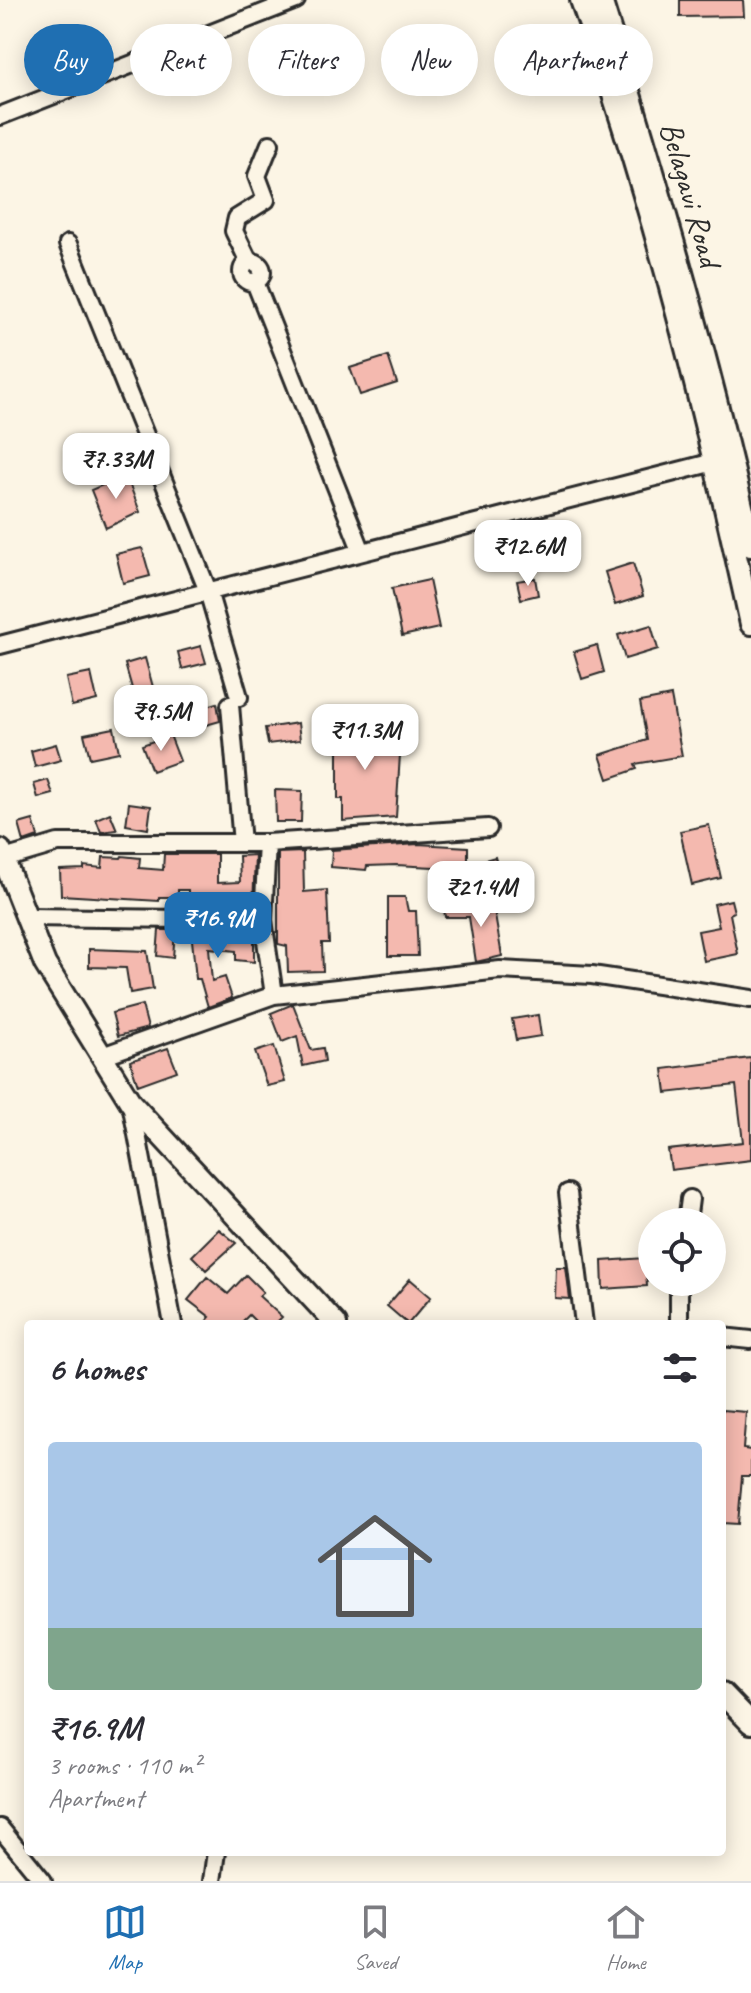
<!DOCTYPE html>
<html lang="en">
<head>
<meta charset="utf-8">
<style>
	:root { --surface:#fff; --page:#f7f7f7; --text:#2b2b33; --muted:#7c7c81; --line:#e1e1e2; --accent:#1f6fb2 }
	body { margin:0; font-family:Caveat,sans-serif; background:var(--page); color:var(--text); height:100vh; display:flex; flex-direction:column; font-size:30px; white-space:nowrap }
	* { box-sizing:border-box; margin:0 }
	p { font-size:26px; color:var(--muted) }
	.icon { flex:none; width:44px; height:44px; fill:none; stroke:currentColor; stroke-width:2; stroke-linecap:round; stroke-linejoin:round }
	.map { position:relative; flex:1; overflow:hidden }
	.panel { position:absolute; left:24px; top:1320px; width:702px; height:536px; display:flex; flex-direction:column; background:var(--surface); border-radius:8px; box-shadow:0 4px 20px #0003 }
	.panel>* { flex:none }
	.top-card { position:absolute; left:24px; top:24px; width:704px; height:72px; display:flex; gap:16px }
	.controls { position:absolute; left:638px; top:1208px; display:grid; gap:16px }
	.controls a { display:grid; place-items:center; width:88px; height:88px; border-radius:50%; background:var(--surface); box-shadow:0 4px 20px #0003; font-size:40px }
	.price { position:absolute; translate:-50% -68px; padding:0 18px; border-radius:16px; background:#fff; color:#222; font-size:26px; line-height:52px; filter:drop-shadow(0 2px 4px #0008) }
	.price::after { content:''; position:absolute; left:50%; top:48px; width:24px; height:18px; margin-left:-12px; background:inherit; clip-path:polygon(0 0,100% 0,50% 100%) }
	.price.selected { background:var(--accent); color:#fff }
	ul { padding:0; list-style:none }
	li { display:grid; align-content:center; gap:16px; height:424px; padding:0 24px }
	li span { display:grid; place-items:center; height:248px; border-radius:8px; color:#555 }
	li>.icon { margin-inline-start:auto }
	span .icon { width:144px; height:144px; fill:#fffc; stroke-width:1 }
	li b { font-size:34px }
	h2 { display:flex; justify-content:space-between; align-items:center; height:96px; padding:0 24px; font-size:34px }
	.tag { padding:0 28px; border-radius:36px; background:var(--surface); box-shadow:0 4px 20px #0003; font-size:28px; line-height:72px }
	.tag.selected { background:var(--accent); color:#fff }
	.tab-bar { display:flex; justify-content:space-around; align-items:center; height:112px; border-top:2px solid var(--line); background:var(--surface); font-size:22px; color:var(--muted) }
	.tab-bar a { display:grid; justify-items:center; gap:4px }
	.tab-bar .selected { color:var(--accent) }
	.map>svg:first-child { display:block }
	.building { fill:#f4b9af; stroke:#2b2b2b; stroke-width:2 }
	.lines { fill:none; stroke-linecap:round; stroke-linejoin:round }
	.minor-casing { stroke:#2b2b2b; stroke-width:22 }
	.major-casing { stroke:#2b2b2b; stroke-width:26 }
	.minor { stroke:#fcf5e5; stroke-width:16 }
	.major { stroke:#fcf5e5; stroke-width:20 }
	.labels { text-anchor:middle; stroke-width:6; stroke-linejoin:round; paint-order:stroke }
	.street-label { font-size:32px; fill:#2b2b2b; stroke:#fcf5e5 }
</style>
</head>
<body>
<div class="map">
<svg width="751" height="1881" viewBox="0 0 751 1881">
	<rect width="100%" height="100%" fill="#fcf5e5"/>
	<filter id="ink" filterUnits="userSpaceOnUse"><feTurbulence type="fractalNoise" baseFrequency=".0125" numOctaves="2"/><feDisplacementMap in="SourceGraphic" scale="16" xChannelSelector="R" yChannelSelector="G"/><feConvolveMatrix kernelMatrix="1 2 1 2 8 2 1 2 1" color-interpolation-filters="sRGB"/></filter>
	<g filter="url(#ink)">
		<!-- building -->
		<path class="building" d="M680 0H743L744 16 680 17Z
			M388 356 397 383 360 395 350 368Z
			M126 475 140 512 106 528 91 490Z
			M142 548 150 576 123 583 116 554Z
			M633 563 643 596 615 605 605 572Z
			M535 578 538 595 521 599 517 581Z
			M429 580 439 628 402 636 392 588Z
			M651 625 658 649 625 659 618 635Z
			M597 645 604 672 582 679 574 652Z
			M201 646 206 663 182 669 178 652Z
			M145 658 153 687 133 692 125 664Z
			M91 673 97 700 72 706 66 678Z
			M671 696 682 756 635 764 637 769 608 779 600 755 647 740 640 702Z
			M217 703 220 721 206 725 201 708Z
			M322 711H350V749H377L378 738 401 739 396 817 343 821V799H338V732H322Z
			M298 723 300 740 268 744 265 728Z
			M114 728 119 752 90 758 84 734Z
			M170 735 180 761 152 771 142 745Z
			M56 744 61 760 35 767 31 751Z
			M48 780 53 794 38 798 34 784Z
			M275 790 302 791 301 822H276Z
			M129 803 151 806 148 829 126 825Z
			M110 813 117 830 101 832 96 819Z
			M33 820 38 837 24 842 19 824Z
			M709 825 721 878 692 885 680 831Z
			M418 844 468 847V865L495 857 501 878 480 884 477 874H448L452 868 396 865 367 866 366 870 331 867 332 850Z
			M303 852 304 892 327 890 329 943H322L323 971 288 972 287 946 278 944V853Z
			M164 854H217V883L240 882 239 856 255 855 253 907 218 904V898L188 896V890H178V897H159V901L61 895 60 870 84 869V866L102 868 103 857 121 858 122 856 140 858 139 868 163 870Z
			M388 897H405L408 911H416L418 956H388Z
			M731 900 734 912 730 914 738 954 704 961 698 931 719 927 714 904Z
			M493 904 502 956 476 962 469 917H445L444 908Z
			M159 930H175L173 958 157 956Z
			M191 930 254 935V962L236 960V951L209 948 212 981 225 977 232 998 208 1007 200 979H196Z
			M89 949 147 951 153 989 130 993 126 968 89 967Z
			M293 1004 311 1050 323 1048 325 1061 303 1066 297 1036 282 1042 271 1013Z
			M142 1005 148 1028 118 1036 112 1013Z
			M538 1015 541 1036 516 1040 512 1019Z
			M274 1046 285 1082 267 1086 255 1052Z
			M168 1048 177 1071 138 1085 130 1061Z
			M751 1058V1160L671 1170 668 1150 743 1142 736 1085 666 1093 663 1069Z
			M219 1229 236 1243 206 1270 192 1256Z
			M645 1258 647 1286 603 1289 602 1261Z
			M556 1267H566L570 1299 555 1298Z
			M246 1275 263 1292 259 1296 282 1317 275 1324H258L249 1315 240 1324H204L210 1317 188 1300 207 1277 228 1294Z
			M410 1279 431 1297 408 1324 387 1306Z
			M722 1410 746 1412 743 1449 751 1450V1476H742L738 1524 722 1523Z"/>
		<g class="lines">
			<!-- minor casing -->
			<g class="minor-casing">
				<path id="minor" d="M0 116 296 0
					M68 244 208 591 239 697
					M242 272a10 10 0 1 1 20 0a10 10 0 1 1-20 0Z
					M249 262 234 231 237 218 266 200 257 176 270 144
					M255 282 362 552
					M0 645 714 462
					M230 705 242 843
					M267 843 263 920 274 995
					M4 859 58 843H267L488 828
					M26 917 263 920
					M102 1056 274 995 500 970 592 975 751 999
					M131 1103 173 1324
					M568 1193 584 1324
					M687 1222 690 1199
					M679 1324V1282
					M722 1337 751 1340
					M0 1828 43 1881
					M212 1881 216 1852"/>
			</g>
			<!-- major casing -->
			<g class="major-casing">
				<path id="major" d="M581 0C653 203 705 413 751 624
					M601 0C657 180 710 361 751 546
					M0 850 45 964 131 1103 336 1324
					M722 1693 751 1723"/>
			</g>
			<!-- minor -->
			<use href="#minor" class="minor"/>
			<!-- major -->
			<use href="#major" class="major"/>
		</g>
	</g>
	<g class="labels">
		<!-- street labels -->
		<g class="street-label">
			<text transform="translate(691 194) rotate(74)" y="11">Belagavi Road</text>
		</g>
	</g>
</svg>
<div class="controls">
<a><svg class="icon" aria-label="locate" viewBox="0 0 24 24"><circle cx="12" cy="12" r="6"/><path d="M12 2v4M12 18v4M2 12h4M18 12h4"/></svg></a>
</div>
<b class="price" style="left:116px;top:501px">₹7.33M</b>
<b class="price" style="left:528px;top:588px">₹12.6M</b>
<b class="price" style="left:161px;top:753px">₹9.5M</b>
<b class="price" style="left:365px;top:772px">₹11.3M</b>
<b class="price" style="left:481px;top:929px">₹21.4M</b>
<b class="price selected" style="left:218px;top:960px">₹16.9M</b>
<div class="top-card">
<a class="tag selected">Buy</a>
<a class="tag">Rent</a>
<a class="tag">Filters</a>
<a class="tag">New</a>
<a class="tag">Apartment</a>
</div>
<section class="panel">
<h2>6 homes<svg class="icon" aria-label="filters" viewBox="0 0 24 24"><path d="M4 7h16M4 17h16"/><circle cx="9" cy="7" r="2"/><circle cx="15" cy="17" r="2"/></svg></h2>
<ul>
<li><span style="background:linear-gradient(#a9c7e8 75%,#7fa58c 0)"><svg class="icon" aria-label="home" viewBox="0 0 24 24"><path d="M3 11l9-7 9 7M6 9v11h12V9"/></svg></span><div><b>₹16.9M</b><p>3 rooms · 110 m²</p><p>Apartment</p></div></li>
</ul>
</section>
</div>
<nav class="tab-bar">
<a class="selected"><svg class="icon" aria-label="map" viewBox="0 0 24 24"><path d="M3 6l6-2 6 2 6-2v14l-6 2-6-2-6 2zM9 4v14M15 6v14"/></svg>Map</a>
<a><svg class="icon" aria-label="saved" viewBox="0 0 24 24"><path d="M7 4h10v16l-5-4-5 4z"/></svg>Saved</a>
<a><svg class="icon" aria-label="home" viewBox="0 0 24 24"><path d="M3 11l9-7 9 7M6 9v11h12V9"/></svg>Home</a>
</nav>
</body>
</html>
